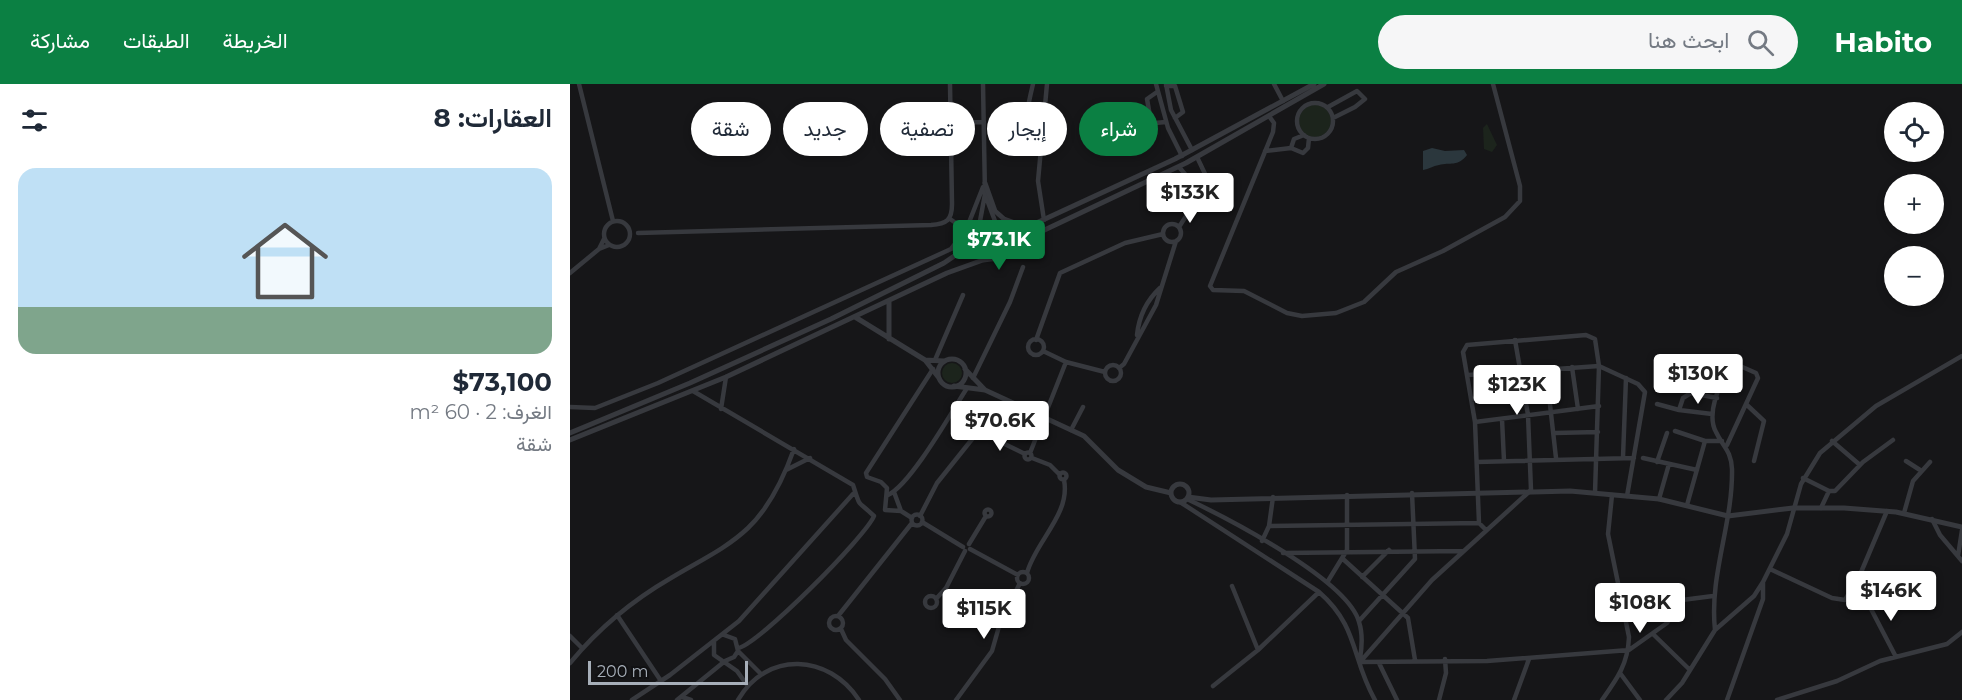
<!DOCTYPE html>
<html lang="ar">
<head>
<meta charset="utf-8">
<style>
	:root { --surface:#fff; --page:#f6f6f7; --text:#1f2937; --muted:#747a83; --line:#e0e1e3; --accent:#0b8043 }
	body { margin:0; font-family:Montserrat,Vazirmatn,sans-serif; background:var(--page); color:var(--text); direction:rtl; height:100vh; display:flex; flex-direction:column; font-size:22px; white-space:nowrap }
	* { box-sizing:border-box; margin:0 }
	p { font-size:20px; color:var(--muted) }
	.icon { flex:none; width:33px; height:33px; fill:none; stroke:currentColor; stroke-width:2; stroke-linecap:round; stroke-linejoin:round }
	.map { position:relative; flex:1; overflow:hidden; direction:ltr }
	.drawer { display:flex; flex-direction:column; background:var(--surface); width:570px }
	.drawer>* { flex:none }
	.banner { position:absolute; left:18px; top:18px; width:570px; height:54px; direction:rtl; display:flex; gap:12px }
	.fabs { position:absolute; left:1314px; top:18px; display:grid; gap:12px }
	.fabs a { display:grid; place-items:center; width:60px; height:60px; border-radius:50%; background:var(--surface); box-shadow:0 3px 9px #0003; font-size:30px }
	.scale { position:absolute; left:18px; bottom:15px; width:160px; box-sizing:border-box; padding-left:6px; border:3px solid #a7afb9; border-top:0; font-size:16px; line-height:21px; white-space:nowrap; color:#a7afb9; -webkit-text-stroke:4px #111113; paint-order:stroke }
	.price { position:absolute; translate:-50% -51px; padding:0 14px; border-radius:6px; background:#fff; color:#222; font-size:20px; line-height:39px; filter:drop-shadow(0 2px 3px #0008) }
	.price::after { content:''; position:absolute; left:50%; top:36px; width:18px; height:14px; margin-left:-9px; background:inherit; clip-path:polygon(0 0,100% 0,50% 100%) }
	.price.current { background:var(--accent); color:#fff }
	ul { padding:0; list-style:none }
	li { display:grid; align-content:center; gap:12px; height:318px; padding:0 18px }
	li+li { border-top:2px solid var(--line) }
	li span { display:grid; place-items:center; height:186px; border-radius:18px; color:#555 }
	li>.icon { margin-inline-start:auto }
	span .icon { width:108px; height:108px; fill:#fffc; stroke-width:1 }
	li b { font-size:26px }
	h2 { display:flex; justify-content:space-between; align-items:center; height:72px; padding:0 18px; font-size:26px }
	.pill { padding:0 21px; border-radius:27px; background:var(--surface); box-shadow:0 3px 9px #0003; font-size:21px; line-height:54px }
	.pill.current { background:var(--accent); color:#fff }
	header { display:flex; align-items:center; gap:36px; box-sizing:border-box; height:84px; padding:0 30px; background:var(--accent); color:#fff }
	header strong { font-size:28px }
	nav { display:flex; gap:33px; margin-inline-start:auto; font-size:21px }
	.search { width:420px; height:54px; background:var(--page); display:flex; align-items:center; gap:15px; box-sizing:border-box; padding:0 21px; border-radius:33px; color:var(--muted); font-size:22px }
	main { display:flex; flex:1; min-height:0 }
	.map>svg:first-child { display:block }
	.green { fill:#1c241c }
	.water { fill:#2b373d }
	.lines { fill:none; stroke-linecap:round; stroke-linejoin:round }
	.minor { stroke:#37393e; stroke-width:4.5 }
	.tertiary { stroke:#37393e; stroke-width:5 }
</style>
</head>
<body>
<header>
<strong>Habito</strong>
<div class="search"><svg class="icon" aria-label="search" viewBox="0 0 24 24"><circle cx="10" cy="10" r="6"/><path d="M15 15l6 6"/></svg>ابحث هنا</div>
<nav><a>الخريطة</a><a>الطبقات</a><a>مشاركة</a></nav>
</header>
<main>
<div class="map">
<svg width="1392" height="616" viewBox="0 0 1392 616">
	<rect width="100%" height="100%" fill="#161618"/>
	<!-- green -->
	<path class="green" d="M729 37a16 16 0 1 1 32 0a16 16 0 1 1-32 0Z
		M917 40 927 61 922 68 914 65 913 44Z
		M372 289a10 10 0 1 1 20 0a10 10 0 1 1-20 0Z"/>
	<!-- water -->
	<path class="water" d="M862 64 875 67 894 66 897 71C888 83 880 78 869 81 863 82 859 85 853 86V67Z"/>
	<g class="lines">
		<!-- minor -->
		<path class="minor" d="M9 0 43 137
			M463 0C458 21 454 36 458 58L471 62
			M586 0 598 44 612 72
			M596 0 601 26 622 66
			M704 0 713 17
			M596 2H605L613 28 605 34
			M587 8 577 15 580 32 585 39 596 38
			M727 37a18 18 0 1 1 36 0a18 18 0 1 1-36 0Z
			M758 23 787 7 795 15 785 23 763 34
			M699 32 704 39 703 48 640 202 643 206 674 207 717 229 732 232 766 229 794 218 826 188 873 167 935 133 950 117V102L923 0
			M382 39 414 38
			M721 64 724 55 734 51
			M695 67 721 64 733 69 738 64 739 54
			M609 83 631 109 636 92 627 73
			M416 113 428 145
			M380 135 396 146 413 103
			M474 136 468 97 477 0
			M34 150a13 13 0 1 1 26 0a13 13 0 1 1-26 0Z
			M593 149a9 9 0 1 1 18 0a9 9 0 1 1-18 0Z
			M609 143 631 109
			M408 148 415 110 413 0
			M68 149 361 141C377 140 382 136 382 120L380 0
			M34 155 29 165 39 161
			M0 189 29 165
			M567 251C569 232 576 217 590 204
			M458 263a8 8 0 1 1 16 0a8 8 0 1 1-16 0Z
			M466 256 490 189 555 159 593 150
			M473 267 496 278 535 288
			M365 276 393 211
			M535 289a8 8 0 1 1 16 0a8 8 0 1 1-16 0Z
			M1002 283 1008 325
			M549 284 554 280 586 221 606 157
			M976 285 986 374
			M898 291 1029 282 1068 300 1075 308 1057 412
			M403 294 440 218 453 183
			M123 307 283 401C291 425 286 415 304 432 296 452 188 561 168 564
			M901 315 955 310
			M1087 320 1109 326 1142 330
			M1177 321 1194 337 1184 377
			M0 323 25 324 88 299 381 165 396 146 405 152
			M151 325 156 293
			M1109 326 1113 314 1121 309 1147 314
			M932 335 934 377
			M905 338 1029 322
			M405.5 347a3.5 3.5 0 1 1 7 0a3.5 3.5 0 1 1-7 0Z
			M501 346 513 323
			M1105 347 1135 357
			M412 349 455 370
			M985 349 1028 348
			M1262 357 1290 381
			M454.5 372a3.5 3.5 0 1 1 7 0a3.5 3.5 0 1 1-7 0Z
			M460 369 496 278
			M1053 373 1056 294
			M462 374 480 381 489 390
			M1073 374 1127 386
			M1336 377 1350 386
			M907 378 1064 374
			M1087 378 1097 349
			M216 386 240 374
			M489.5 392a3.5 3.5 0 1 1 7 0a3.5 3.5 0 1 1-7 0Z
			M1233 394 1259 407
			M324 408 331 427
			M318 411C341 400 381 329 397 304
			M617 415C657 434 778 496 789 538 793 550 792 563 790 575
			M1089 415 1099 380
			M610 418 749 508C789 543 781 574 805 616
			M1117 421 1135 357H1152
			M1251 424 1259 407H1265L1293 378 1323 356
			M414.5 429a3.5 3.5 0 1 1 7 0a3.5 3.5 0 1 1-7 0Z
			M1334 429 1343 397 1360 378
			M341.5 436a5.5 5.5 0 1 1 11 0a5.5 5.5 0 1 1-11 0Z
			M350 432 367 399 407 349
			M342 434 331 427 315 426 317 404 311 398 297 393 296 389 363 285
			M1362 435 1370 451 1392 477
			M352 438 393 463
			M699 442 909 439
			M916 446 909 439 905 338 893 268 897 261 1016 251 1025 255 1029 282 1025 409
			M692 457 699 442 703 413
			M399 460 416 432
			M400 465 448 491
			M713 469 893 467
			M1388 472 1392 446
			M773 475 838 534 845 576
			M1200 485 1262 514 1275 516 1292 486 1317 427
			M447 494a6 6 0 1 1 12 0a6 6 0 1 1-12 0Z
			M457 489C465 458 501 430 494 396
			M792 493 819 466
			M758 497 777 466V411
			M662 502 688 566
			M355 518a6 6 0 1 1 12 0a6 6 0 1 1-12 0Z
			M366 515 376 504 395 467
			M1295 521 1301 525 1326 573
			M47 531 91 597
			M259 539a7 7 0 1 1 14 0a7 7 0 1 1-14 0Z
			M268 532 342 439
			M789 537 845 475 842 409
			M271 545 276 556 315 595 330 616
			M1145 546C1139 491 1163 440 1162 385 1161 366 1153 363 1146 348 1135 328 1152 297 1161 278L1186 289 1188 294 1157 361
			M154 551 165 555 168 567 191 590
			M1084 551 1120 586
			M0 552 12 564
			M144 558V571L167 587 177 601
			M790 578 862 496 961 406 958 331 945 256
			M790 578 917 577 1059 566 1097 539 1112 516 1143 512
			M0 579C28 545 63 516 101 494 127 478 156 465 178 444 200 423 214 393 224 365
			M809 579 827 616
			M1050 589 1070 616
			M643 602 688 566 749 508
			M112 613 121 616
			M62 616 100 591 169 537 283 410
			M107 616 155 577 164 573 168 567
			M168 616C197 566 259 570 289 616
			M386 616 422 567 430 539 450 499
			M869 616 876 589 875 575
			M944 616 959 575
			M1032 616C1047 595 1058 580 1059 553L1038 450 1042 411
			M1096 616 1112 599 1145 546 1184 512 1193 498
			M1157 616 1193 515V498L1217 450 1231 400 1250 369 1306 322 1392 272
			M1207 616 1267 597 1310 577 1377 560 1392 548"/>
		<!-- tertiary -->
		<path class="tertiary" d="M415 99 425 127 434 135 456 143
			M430 146 462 141 605 75 744 0
			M413 176C401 166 400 153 414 144L430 146 435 153V167
			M285 233 355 276 369 294
			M319 255V217
			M368 289a14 14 0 1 1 28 0a14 14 0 1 1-28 0Z
			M355 276 374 277
			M395 285 415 306
			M384 302 415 306 514 352 548 386 576 403 601 409
			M0 349 120 299 261 235 374 179 396 164 403 163
			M0 356 156 293 377 189 413 176 429 174 447 159 616 79 754 0
			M601 409a9 9 0 1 1 18 0a9 9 0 1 1-18 0Z
			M618 413 641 416 1000 407 1089 415 1158 432 1223 424H1274L1326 428 1392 443"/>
	</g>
</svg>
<div class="fabs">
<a><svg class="icon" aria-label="locate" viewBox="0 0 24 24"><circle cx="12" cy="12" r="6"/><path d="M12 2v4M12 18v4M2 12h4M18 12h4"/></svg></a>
<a>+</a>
<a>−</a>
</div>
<div class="scale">200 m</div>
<b class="price" style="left:620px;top:140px">$133K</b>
<b class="price current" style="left:429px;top:187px">$73.1K</b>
<b class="price" style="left:1128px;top:321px">$130K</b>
<b class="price" style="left:947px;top:332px">$123K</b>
<b class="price" style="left:430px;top:368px">$70.6K</b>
<b class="price" style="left:1321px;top:538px">$146K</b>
<b class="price" style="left:1070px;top:550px">$108K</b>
<b class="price" style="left:414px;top:556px">$115K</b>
<div class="banner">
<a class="pill current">شراء</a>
<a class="pill">إيجار</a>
<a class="pill">تصفية</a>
<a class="pill">جديد</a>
<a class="pill">شقة</a>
</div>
</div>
<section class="drawer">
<h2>العقارات: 8<svg class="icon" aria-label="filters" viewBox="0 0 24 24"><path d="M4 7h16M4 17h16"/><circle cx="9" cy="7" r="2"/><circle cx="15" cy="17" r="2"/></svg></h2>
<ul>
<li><span style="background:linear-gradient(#bfe0f5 75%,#7fa58c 0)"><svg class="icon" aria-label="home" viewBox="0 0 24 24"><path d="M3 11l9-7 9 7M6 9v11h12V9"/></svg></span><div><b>$73,100</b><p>الغرف: 2 · 60 m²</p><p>شقة</p></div></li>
</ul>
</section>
</main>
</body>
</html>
